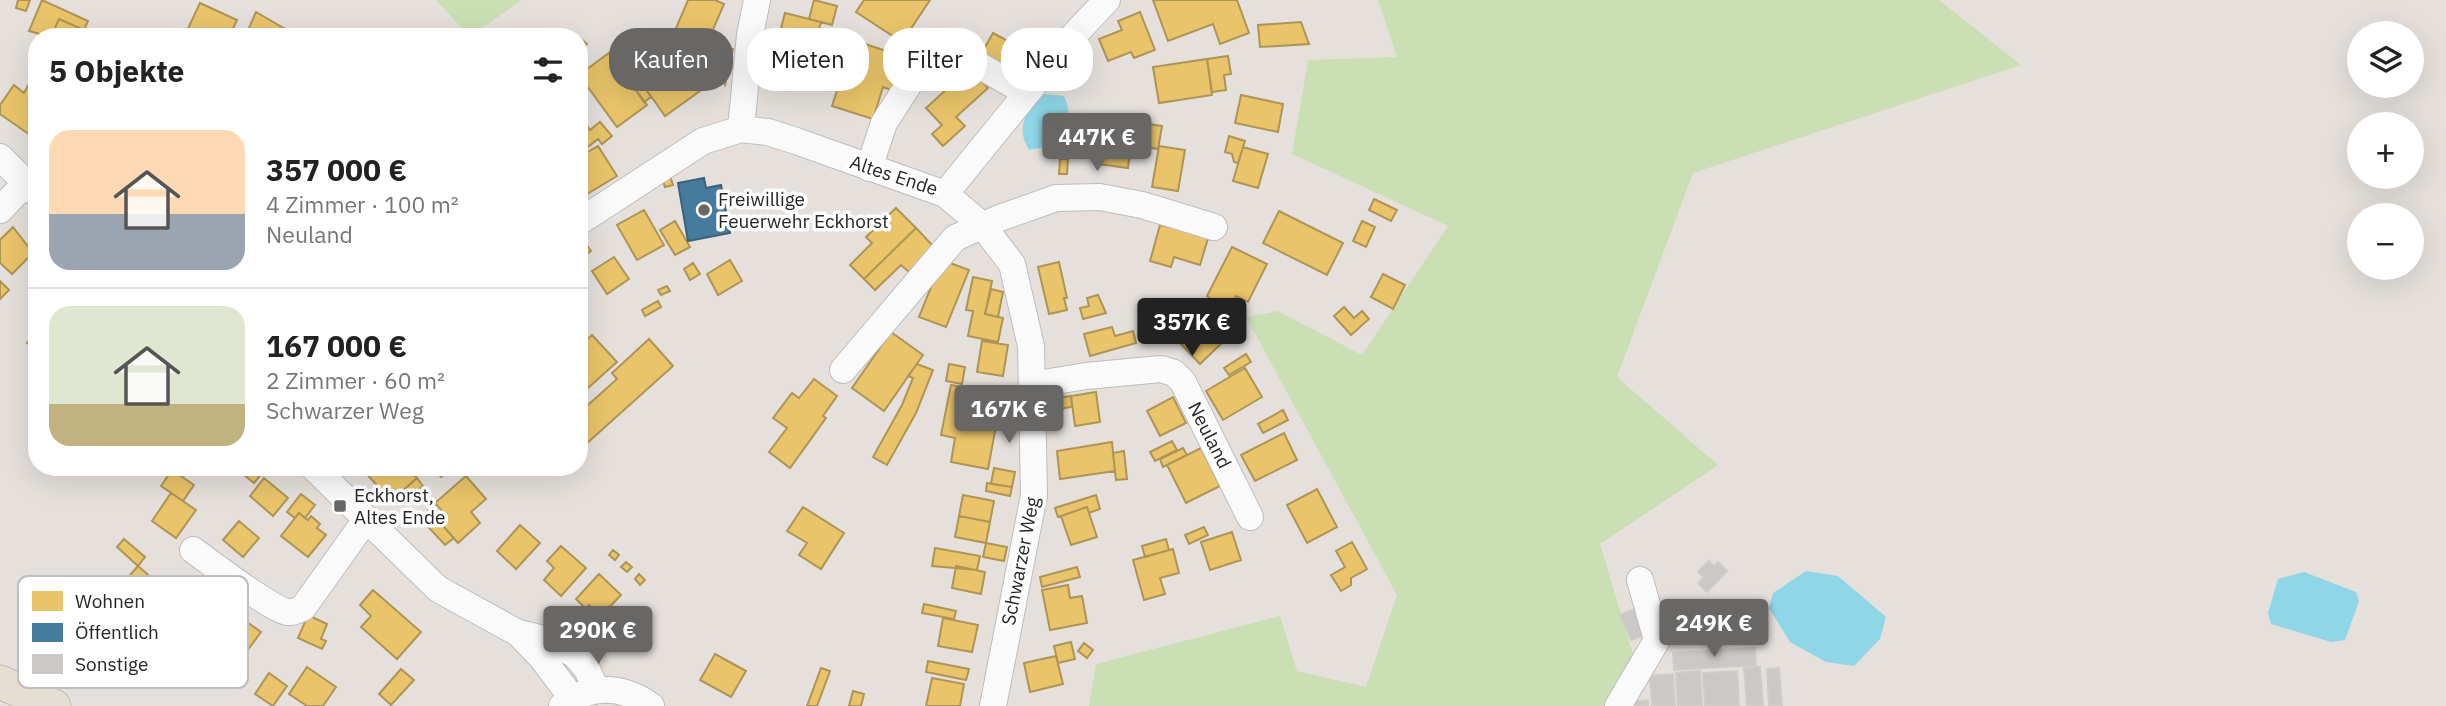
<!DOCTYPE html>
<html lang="de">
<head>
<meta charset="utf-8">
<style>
	:root { --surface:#fff; --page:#f2f2f2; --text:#222; --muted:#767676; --line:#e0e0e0; --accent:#696766 }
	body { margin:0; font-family:"IBM Plex Sans",sans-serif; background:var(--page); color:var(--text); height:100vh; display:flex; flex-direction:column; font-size:26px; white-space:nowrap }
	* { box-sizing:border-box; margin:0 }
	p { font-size:23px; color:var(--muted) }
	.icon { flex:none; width:38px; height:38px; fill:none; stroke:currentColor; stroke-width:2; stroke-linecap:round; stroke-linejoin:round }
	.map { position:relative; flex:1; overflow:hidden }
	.details { position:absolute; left:28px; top:28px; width:560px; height:448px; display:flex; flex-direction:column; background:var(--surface); border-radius:28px; box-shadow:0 7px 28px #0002 }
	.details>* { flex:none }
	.banner { position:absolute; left:609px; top:28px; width:665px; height:63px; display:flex; gap:14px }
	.buttons { position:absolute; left:2347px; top:21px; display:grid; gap:14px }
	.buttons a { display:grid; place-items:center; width:77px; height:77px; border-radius:50%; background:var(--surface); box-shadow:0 7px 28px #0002; font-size:35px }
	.price { position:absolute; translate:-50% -60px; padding:0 16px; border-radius:7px; background:var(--accent); color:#fff; font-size:23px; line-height:46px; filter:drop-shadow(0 2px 4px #0008) }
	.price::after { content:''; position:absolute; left:50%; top:42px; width:21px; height:16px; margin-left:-10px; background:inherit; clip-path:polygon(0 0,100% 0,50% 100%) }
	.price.on { background:#222; color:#fff }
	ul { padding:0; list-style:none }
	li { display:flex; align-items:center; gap:21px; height:175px; padding:0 21px }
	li+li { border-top:2px solid var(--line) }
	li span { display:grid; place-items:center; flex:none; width:196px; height:140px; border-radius:21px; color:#555 }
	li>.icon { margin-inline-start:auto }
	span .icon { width:84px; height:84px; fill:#fffc; stroke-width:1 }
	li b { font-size:30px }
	h2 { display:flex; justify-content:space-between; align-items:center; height:84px; padding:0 21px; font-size:30px }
	.pill { padding:0 24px; border-radius:28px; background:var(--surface); box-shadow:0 7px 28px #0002; font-size:24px; line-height:63px }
	.pill.on { background:var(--accent); color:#fff }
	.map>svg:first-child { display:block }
	.green { fill:#cae0b4 }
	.water { fill:#8fd6e6 }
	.homes { fill:#e9c46a; stroke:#ae9556; stroke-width:2 }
	.public { fill:#457b9d; stroke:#3c6279; stroke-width:2 }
	.building { fill:#cbc8c5; stroke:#d0ccc8; stroke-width:2 }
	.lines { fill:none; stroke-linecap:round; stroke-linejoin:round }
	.minor-casing { stroke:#bebdbe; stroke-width:28 }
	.major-casing { stroke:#bebcbb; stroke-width:35 }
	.minor { stroke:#fbfafa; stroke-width:26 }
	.major { stroke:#e5dfd2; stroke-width:33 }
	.poi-dot { fill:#696766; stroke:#fff; stroke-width:2.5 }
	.labels { text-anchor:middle; stroke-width:7; stroke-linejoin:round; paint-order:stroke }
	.street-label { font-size:19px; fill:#262626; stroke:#fff }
	.poi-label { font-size:19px; fill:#262626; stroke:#fff; text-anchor:start }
	.key { fill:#fff; stroke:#bebebe; stroke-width:2 }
	.key-label { font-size:19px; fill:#262626 }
</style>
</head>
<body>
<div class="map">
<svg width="2446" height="706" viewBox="0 0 2446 706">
	<rect width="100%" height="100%" fill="#e5e0dc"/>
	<!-- green -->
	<path class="green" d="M436 0H521L470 37Z
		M1378 0H1939L2021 65 1693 173 1617 377 1718 465 1600 544 1636 664 1612 706H1089L1096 664 1280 616 1297 671 1366 687 1397 595 1246 317 1278 311 1362 355 1448 226 1292 154 1308 60 1397 57Z"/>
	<!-- water -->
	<path class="water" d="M1044 94 1064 96C1072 112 1069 130 1059 144L1029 150C1015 128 1026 109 1044 94Z
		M1806 571 1838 576 1886 617 1880 639 1854 666 1826 662 1790 642 1769 608 1773 593Z
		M2304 572 2356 592 2359 601 2345 640 2331 642 2271 624 2268 613 2278 579Z"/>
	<!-- homes -->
	<path class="homes" d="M18 0H30L26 11 16 8Z
		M42 0 88 21 84 30 59 19 51 37 29 31Z
		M688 0H715L724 4 706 46 674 33Z
		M814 0 837 6 832 25 809 19Z
		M864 0H930L902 42 856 12Z
		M1153 0H1237L1249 33 1220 44 1213 24 1168 41Z
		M200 3 237 20 229 37H184Z
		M256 12 292 33 290 37H245Z
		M1140 12 1155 50 1134 58 1131 52 1108 61 1099 39 1122 30 1118 21Z
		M785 13 821 22 810 63 788 57 793 40 779 36Z
		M59 19 84 30 81 37H51Z
		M1301 22 1309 44 1260 47 1258 25Z
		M650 29 655 35 626 55 622 49Z
		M993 33 1024 50 1011 74 980 56Z
		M579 37 587 44 580 52 579 51Z
		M661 38 700 91 665 116 634 72 649 61 642 52Z
		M853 40 901 56 891 90 883 87 873 119 832 106Z
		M715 43 733 49 725 85 710 58Z
		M609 53 647 105 617 127 579 75Z
		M1228 56 1231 74 1224 75 1226 90 1212 92 1207 59Z
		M1207 59 1212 95 1159 103 1153 67Z
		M693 63 707 81 698 88 684 69Z
		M970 68 988 88 956 117 965 126 943 146 932 134 942 125 926 108Z
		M37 69V126L30 135 0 114V105L14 85 24 93Z
		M640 81 651 97 644 102 633 86Z
		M1241 95 1283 104 1278 132 1235 123Z
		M583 120 590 130 600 122 612 136 602 144 598 139 588 147 579 137V124Z
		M1143 123 1162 126 1158 149 1139 146Z
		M1102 130 1132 134 1128 168 1098 164Z
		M1229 136 1245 141 1238 163 1234 162 1232 154 1225 152Z
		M598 146 617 176 582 197 579 157Z
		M1159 146 1185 150 1178 191 1152 187Z
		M1243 147 1268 154 1258 188 1233 181Z
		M1060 159H1068L1067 174H1059Z
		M670 176 673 185 665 187 662 178Z
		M1374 199 1397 210 1391 221 1369 210Z
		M896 208 916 228 864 279 850 265 872 243 866 237Z
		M644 210 664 245 637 260 617 225Z
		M1279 211 1343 243 1327 275 1263 243Z
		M675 221 690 247 675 255 660 230Z
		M1362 221 1375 227 1366 247 1353 241Z
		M1160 225 1209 235 1200 265 1174 257 1171 267 1150 261Z
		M13 227 33 253 12 274 0 263V240Z
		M916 228 934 247 909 272 901 265 875 290 864 279Z
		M583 240 591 251 584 256 579 248Z
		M1232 247 1267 264 1248 302 1236 296 1228 313 1207 296Z
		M579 248 587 259 579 264Z
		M614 257 629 279 607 294 592 271Z
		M730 260 742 281 718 295 707 274Z
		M942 260 969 270 946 327 919 317Z
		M1059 262 1067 298H1064L1067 310 1049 314 1038 267Z
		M693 263 700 274 690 280 684 269Z
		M1383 274 1405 285 1393 309 1371 297Z
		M973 277 992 281 985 314 1003 318 998 342 968 336 973 311 966 310Z
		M0 281 9 290 0 299Z
		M667 286 670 291 661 295 658 290Z
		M991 289 1003 292 998 317 985 314Z
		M1098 295 1106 313 1083 319 1080 308 1089 306 1087 298Z
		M1210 299 1226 316 1214 327 1198 310Z
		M658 301 661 307 645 316 642 310Z
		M1344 307 1354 318 1362 311 1369 319 1351 335 1334 316Z
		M1206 319 1226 339 1200 364 1180 343Z
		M1112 327 1115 336 1133 331 1136 343 1090 356 1084 334Z
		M37 331V350L27 343Z
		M891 332 923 355 884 411 852 388Z
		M592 335 617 362 579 396V347Z
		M649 339 673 366 586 444 579 437V413L617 379 612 373Z
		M982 341 1008 345 1003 376 977 372Z
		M1246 354 1251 362 1229 375 1224 368Z
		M917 364 933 370 916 413 887 465 873 457 902 405 913 378 908 376Z
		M949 364 965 367 962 384 946 381Z
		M1245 368 1262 397 1223 420 1206 391Z
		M814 379 837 396 823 416 826 418 790 468 769 452 787 428 773 418 792 393 799 398Z
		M951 385 1002 394 988 469 951 462 955 438 941 435Z
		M1096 392 1100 422 1075 426 1071 396Z
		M1071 396 1072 407 1045 411 1043 400Z
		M1173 397 1186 423 1160 436 1147 411Z
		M1283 410 1288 420 1263 433 1258 424Z
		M1284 433 1297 460 1255 481 1241 455Z
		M1172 441 1177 450 1155 461 1150 452Z
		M1112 442 1115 471 1060 479 1057 451Z
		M1183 448 1187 455 1163 467 1160 459Z
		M1201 448 1220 486 1186 503 1167 465Z
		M1124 451 1127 479 1116 480 1113 453Z
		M249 467H259L264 471 254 483 243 474Z
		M368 467H407L417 478 391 501 364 471Z
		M432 467H452L441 477Z
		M994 468 1015 472 1012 487 991 484Z
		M172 470 194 485 183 501 161 486Z
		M466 476 486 499 471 512 480 523 458 543 436 518 443 512 435 503Z
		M264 478 288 498 273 516 250 496Z
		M417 478 423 486 403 503 397 496Z
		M987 483 1012 487 1010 496 986 491Z
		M1317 489 1337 527 1307 543 1287 505Z
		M171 493 196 510 176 538 152 521Z
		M301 494 315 505 305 518 299 513 295 518 287 512Z
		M963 495 994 501 990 522 959 516Z
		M1096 495 1100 509 1089 513 1087 507 1058 517 1055 508Z
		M803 507 844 533 821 569 799 555 807 543 787 531Z
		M1087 507 1097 537 1071 545 1061 516Z
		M429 510 454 538 445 545 420 518Z
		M299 513 308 520 311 516 320 524 317 528 326 535 308 557 281 536Z
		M959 516 990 522 986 543 955 537Z
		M239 521 259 538 243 557 223 540Z
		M520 525 540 543 516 569 497 551Z
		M1204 527 1208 535 1189 544 1185 535Z
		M1232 532 1241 560 1210 570 1201 542Z
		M124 539 145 557 138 566 117 547Z
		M1166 539 1169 550 1145 557 1142 546Z
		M1352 542 1367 569 1351 578V585L1341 591 1331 575 1345 567 1336 551Z
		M986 543 1007 547 1004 561 983 557Z
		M561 546 586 568 561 596 544 580 554 568 547 561Z
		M935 548 980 556 977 570 932 566Z
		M1173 549 1179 573 1160 578 1165 594 1144 600 1133 560Z
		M613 550 619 555 615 560 609 555Z
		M626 562 632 567 627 572 621 567Z
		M138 566 160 585 139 609 117 590Z
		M956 566 985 572 981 594 952 588Z
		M1077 567 1080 577 1042 587 1040 577Z
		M599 574 621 595 601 616 589 605 586 609 576 599Z
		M639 574 645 580 640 585 635 579Z
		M1068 585 1070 598 1082 596 1087 623 1050 630 1042 590Z
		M373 590 421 632 397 659 361 627 371 616 360 605Z
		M924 604 956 611 954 619 922 613Z
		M308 615 327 624 321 639 326 641 322 649 298 638Z
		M240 617 261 632 244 655 223 639Z
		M943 618 978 625 972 652 938 646Z
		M1071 642 1075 659 1058 663 1054 646Z
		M1084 643 1093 650 1087 658 1078 651Z
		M715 654 746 671 731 697 700 680Z
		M1056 656 1063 684 1030 692 1024 663Z
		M928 661 969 669 966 680 926 672Z
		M307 667 336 687 323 706H307L289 694Z
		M821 668 830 671 817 706H807Z
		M401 669 414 680 391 705 379 694Z
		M269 673 287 686 273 706 255 694Z
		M932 678 964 684 960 706H926Z
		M853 691 864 694 861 706H849Z"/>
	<!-- public -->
	<path class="public" d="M704 178 706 188 721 185 730 233 688 241 678 183Z"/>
	<!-- building -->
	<path class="building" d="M1709 561 1714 566 1718 562 1727 571 1707 592 1698 583 1704 577 1698 572Z
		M1639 607 1649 633 1631 640 1620 615Z
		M1755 648 1756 665 1674 670 1673 653Z
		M1760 667 1763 706H1747L1744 668Z
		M1779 668 1782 706H1769L1767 669Z
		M1700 671 1702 706H1678L1676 673Z
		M1737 671 1739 706H1705L1703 673Z
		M1673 674 1675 706H1652L1650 676Z
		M1648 700V706H1632L1631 702Z"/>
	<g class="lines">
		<!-- minor casing -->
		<g class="minor-casing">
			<path id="minor" d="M741 129 750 35 757 0
				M0 157 37 194
				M869 168 884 123 932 48H949L1027 93
				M945 194 982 225 1012 264 1031 346 1034 495 993 706
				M0 210 26 183
				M579 222 703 141 741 129 768 132 796 141 945 194 1075 34 1107 0
				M843 370 955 238 997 219 1056 198 1100 197 1142 205 1214 227
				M1032 385 1086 376 1161 369 1174 373 1183 382 1250 517
				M313 467 438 589 518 633 544 639 574 654 587 669 596 690
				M193 550C214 565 266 606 287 612 292 613 298 610 303 608L365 521
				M520 635 542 658 572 698
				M562 706C590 684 623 685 651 706
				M1618 706 1657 640 1640 580"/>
		</g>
		<!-- major casing -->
		<g class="major-casing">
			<path id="major" d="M0 682 54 706"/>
		</g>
		<!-- minor -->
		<use href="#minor" class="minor"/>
		<!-- major -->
		<use href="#major" class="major"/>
	</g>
	<!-- markers -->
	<g class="poi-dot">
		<circle cx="704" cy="210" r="7"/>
		<rect x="333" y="499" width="14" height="14" rx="3.5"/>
	</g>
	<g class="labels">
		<!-- street labels -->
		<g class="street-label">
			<text transform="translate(894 175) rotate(18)" y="7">Altes Ende</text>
			<text transform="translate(1210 435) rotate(63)" y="7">Neuland</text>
			<text transform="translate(1020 561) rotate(-79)" y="7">Schwarzer Weg</text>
		</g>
		<!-- poi labels -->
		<g class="poi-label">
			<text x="718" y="206">Freiwillige<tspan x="718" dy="22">Feuerwehr Eckhorst</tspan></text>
			<text x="354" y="502">Eckhorst,<tspan x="354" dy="22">Altes Ende</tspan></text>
		</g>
	</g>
	<!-- legend -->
	<rect x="18" y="576" width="230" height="112" rx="10" class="key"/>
	<rect x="32" y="591" width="31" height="20" fill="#e9c46a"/>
	<rect x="32" y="623" width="31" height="19" fill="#457b9d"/>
	<rect x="32" y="654" width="31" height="20" fill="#cbc8c5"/>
	<g class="key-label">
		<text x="75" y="608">Wohnen</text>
		<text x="75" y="639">Öffentlich</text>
		<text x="75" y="671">Sonstige</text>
	</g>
</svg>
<div class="buttons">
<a><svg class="icon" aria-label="layers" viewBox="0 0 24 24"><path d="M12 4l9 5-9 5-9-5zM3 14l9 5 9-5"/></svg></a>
<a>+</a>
<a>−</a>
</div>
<b class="price" style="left:1097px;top:173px">447K €</b>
<b class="price on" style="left:1192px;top:358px">357K €</b>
<b class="price" style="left:1009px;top:445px">167K €</b>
<b class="price" style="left:1714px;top:659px">249K €</b>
<b class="price" style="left:598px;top:666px">290K €</b>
<div class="banner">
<a class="pill on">Kaufen</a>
<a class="pill">Mieten</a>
<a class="pill">Filter</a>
<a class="pill">Neu</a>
</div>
<section class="details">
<h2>5 Objekte<svg class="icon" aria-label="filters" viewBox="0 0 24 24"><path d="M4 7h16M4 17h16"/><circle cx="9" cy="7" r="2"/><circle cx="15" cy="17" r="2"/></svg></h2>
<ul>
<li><span style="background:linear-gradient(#ffd9b3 60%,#9aa5b1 0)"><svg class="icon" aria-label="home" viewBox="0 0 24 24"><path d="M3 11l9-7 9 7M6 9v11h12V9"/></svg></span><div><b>357 000 €</b><p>4 Zimmer · 100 m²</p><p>Neuland</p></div></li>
<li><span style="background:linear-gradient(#dfe7d0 70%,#c2b280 0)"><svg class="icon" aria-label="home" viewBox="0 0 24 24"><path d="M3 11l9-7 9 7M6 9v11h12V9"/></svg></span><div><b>167 000 €</b><p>2 Zimmer · 60 m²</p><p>Schwarzer Weg</p></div></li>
</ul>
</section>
</div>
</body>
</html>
